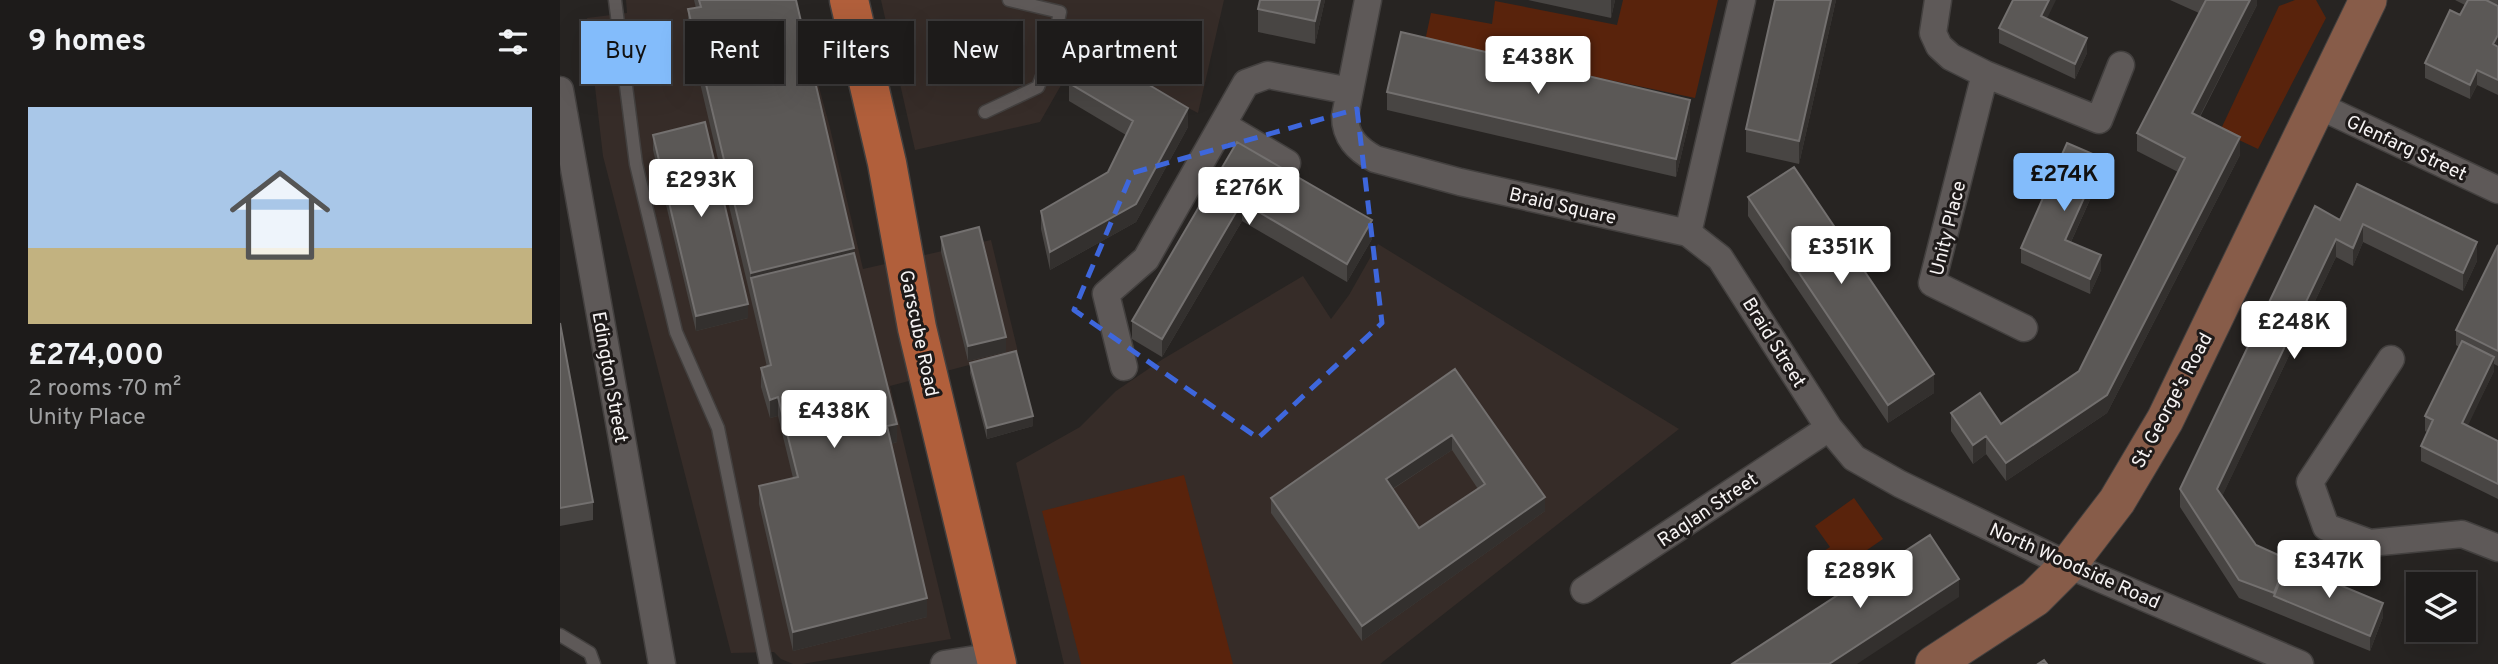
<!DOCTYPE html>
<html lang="en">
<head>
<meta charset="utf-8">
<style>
	:root { --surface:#1d1b1a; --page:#252423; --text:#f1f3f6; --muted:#a0a1a2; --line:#3b3939; --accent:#83bcfb }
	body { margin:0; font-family:Overpass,sans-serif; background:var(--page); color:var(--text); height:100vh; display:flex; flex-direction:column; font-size:26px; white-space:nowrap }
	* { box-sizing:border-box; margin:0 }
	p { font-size:23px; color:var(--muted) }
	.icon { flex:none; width:38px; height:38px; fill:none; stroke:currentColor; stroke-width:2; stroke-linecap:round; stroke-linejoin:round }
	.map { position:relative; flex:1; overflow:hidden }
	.sheet { display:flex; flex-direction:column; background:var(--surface); width:560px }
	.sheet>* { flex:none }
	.hud { position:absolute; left:21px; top:21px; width:665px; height:63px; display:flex; gap:14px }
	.controls { position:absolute; left:1846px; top:572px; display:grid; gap:14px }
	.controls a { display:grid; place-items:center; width:70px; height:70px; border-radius:0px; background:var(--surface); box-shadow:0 7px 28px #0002,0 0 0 2px var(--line); font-size:35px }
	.price { position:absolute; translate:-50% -60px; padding:0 16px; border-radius:7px; background:#fff; color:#222; font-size:23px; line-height:46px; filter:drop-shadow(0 2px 4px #0008) }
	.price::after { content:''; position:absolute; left:50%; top:42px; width:21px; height:16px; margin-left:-10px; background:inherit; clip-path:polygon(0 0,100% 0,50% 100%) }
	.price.selected { background:var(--accent); color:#111 }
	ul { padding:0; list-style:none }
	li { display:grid; align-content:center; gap:14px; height:371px; padding:0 28px }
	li+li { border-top:2px solid var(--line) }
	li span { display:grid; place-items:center; height:217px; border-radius:0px; color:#555 }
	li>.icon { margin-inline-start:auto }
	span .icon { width:126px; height:126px; fill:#fffc; stroke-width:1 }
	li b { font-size:30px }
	h2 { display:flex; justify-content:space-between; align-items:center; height:84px; padding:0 28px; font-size:30px }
	.chip { padding:0 24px; border-radius:0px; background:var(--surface); box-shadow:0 7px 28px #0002,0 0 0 2px var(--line); font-size:24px; line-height:63px }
	.chip.selected { background:var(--accent); color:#111 }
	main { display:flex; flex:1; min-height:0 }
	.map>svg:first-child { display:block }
	.built { fill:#362c28 }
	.green { fill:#59230c }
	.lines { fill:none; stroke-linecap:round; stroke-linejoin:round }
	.lane-casing { stroke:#43403f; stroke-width:15 }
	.street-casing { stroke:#43403f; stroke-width:29 }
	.secondary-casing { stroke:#43403f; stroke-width:39 }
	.primary-casing { stroke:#43403f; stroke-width:41 }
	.lane { stroke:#5e5958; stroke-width:12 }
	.street { stroke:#5e5958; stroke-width:26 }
	.secondary { stroke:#875c49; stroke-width:37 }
	.primary { stroke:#b15f3b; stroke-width:38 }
	.wall { fill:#484543; fill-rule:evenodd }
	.shaded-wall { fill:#33302e }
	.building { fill:#5b5856; stroke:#73706f; stroke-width:2; fill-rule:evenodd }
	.marked { fill:none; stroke:#3e67dc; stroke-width:5; stroke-dasharray:14 9; stroke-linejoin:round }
	.labels { text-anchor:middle; stroke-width:6; stroke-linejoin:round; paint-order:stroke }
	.street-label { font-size:19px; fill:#f6f3f3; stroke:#1e1a19 }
</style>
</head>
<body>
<main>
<section class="sheet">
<h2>9 homes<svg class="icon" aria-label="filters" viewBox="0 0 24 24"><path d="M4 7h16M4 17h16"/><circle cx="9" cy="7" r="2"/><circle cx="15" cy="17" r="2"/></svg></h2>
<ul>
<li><span style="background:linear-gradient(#a9c7e8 65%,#c2b280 0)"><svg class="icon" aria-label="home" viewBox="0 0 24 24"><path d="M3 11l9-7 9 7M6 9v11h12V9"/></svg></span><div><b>£274,000</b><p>2 rooms · 70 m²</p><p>Unity Place</p></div></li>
</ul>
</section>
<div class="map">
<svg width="1938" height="664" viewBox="0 0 1938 664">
	<rect width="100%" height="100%" fill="#272422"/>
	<!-- built -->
	<path class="built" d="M66 0H231L240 16 270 128 303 269 431 240 458 352 330 386 391 639 242 664H233L221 659 214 652 171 653 43 156 27 18 67 13Z
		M321 0H664L638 113 520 52 480 122 355 150Z
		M818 244 1119 429 820 664H504L456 463 520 427 556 391 603 359 743 276 771 319 789 295Z"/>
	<!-- green -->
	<path class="green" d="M1063 0H1158L1135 98 865 41 871 13 932 24 935 1 1057 25Z
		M1735 0H1756L1766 18 1698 149 1660 131 1719 6Z
		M624 475 673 664H521L482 511Z
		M1294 498 1323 539 1278 570 1264 551 1270 547 1255 526Z"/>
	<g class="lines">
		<!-- lane casing -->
		<g class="lane-casing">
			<path id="lane" d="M55 0 76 164 116 332 158 428 206 664
				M425 112 478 87 492 50 500 12 449 0
				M0 635 30 653 34 664"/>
		</g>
		<!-- street casing -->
		<g class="street-casing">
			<path id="street" d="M808 0 785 116C785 137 797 149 815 159L900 182 1128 233 1182 0
				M1378 0 1373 33 1379 46 1391 57 1425 74 1539 120 1561 65
				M1425 74 1372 283 1464 328
				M0 90 102 664
				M1757 105 1938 190
				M663 125 727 163
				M1128 233 1160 258 1269 428 1294 458 1340 484 1508 565 1740 664
				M1831 359 1750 482 1766 527 1810 543 1902 534 1938 548
				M564 367 546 294 586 259 686 83 708 75 790 91
				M1024 590 1269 428
				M384 664 435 656"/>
		</g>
		<!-- secondary casing -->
		<g class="secondary-casing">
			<path id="secondary" d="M1374 664 1475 598 1508 565 1557 501 1605 420 1808 0"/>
		</g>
		<!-- primary casing -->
		<g class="primary-casing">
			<path id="primary" d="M289 0 327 163 357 328 437 664"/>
		</g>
		<!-- lane -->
		<use href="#lane" class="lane"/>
		<!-- street -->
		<use href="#street" class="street"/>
		<!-- secondary -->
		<use href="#secondary" class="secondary"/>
		<!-- primary -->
		<use href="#primary" class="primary"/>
	</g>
	<!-- wall -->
	<path class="wall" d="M134 0H236L337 442 331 444 367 617 233 651 199 504V486L233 478 218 416 210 418 201 387V368L207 367 128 32V9L136 8Z
		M765 0 755 44 698 32V9Z
		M968 0H1055L1051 18Z
		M1215 0H1276L1239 164 1186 152V129Z
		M1610 0H1697V5L1640 117 1680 155 1547 413 1446 481 1426 454 1413 464 1391 431V413L1441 424 1519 371 1618 172 1577 151V133L1639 13Z
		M1895 0H1938V95L1917 85 1910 99 1865 78V63L1900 15 1905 5Z
		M1487 19 1527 53 1515 79 1439 43V28Z
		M509 83 628 127 576 222 490 270 481 229V211L548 172 566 135 509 101Z
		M827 92 1130 118 1116 177 827 110Z
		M93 135 188 318 136 331 93 150Z
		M677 142 812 239 787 282 682 221 602 357 572 339V321Z
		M1542 173 1511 242 1541 270 1530 294 1461 263V248Z
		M1188 197 1374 393 1328 423 1188 216Z
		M1780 220 1917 242V261L1903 291 1803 242 1793 266 1776 257 1662 496 1696 545 1823 617 1810 651 1679 598 1620 507V489Z
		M381 237 446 352 408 361 381 252Z
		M1938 245V366L1934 364V371L1907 426 1938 441V499L1861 461V446L1867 432 1865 431V416L1899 347 1896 345V330Z
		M0 323 33 502V520L0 526Z
		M410 363 473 426 427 439 410 373Z
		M895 369 985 511 802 641 711 513V498ZM892 450 918 489 859 528 833 489Z"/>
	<!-- shaded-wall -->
	<path class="shaded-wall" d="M760 0H765L755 44V21Z
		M1051 0H1055L1051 18Z
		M1271 0H1276L1239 164V141Z
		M1489 0H1496L1481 31V16Z
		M1690 0H1697V5L1632 131V113Z
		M1938 35V50L1933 44Z
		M1527 38V53L1515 79V64Z
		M1917 70V85L1910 99V85Z
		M1130 100V118L1116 177V159Z
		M628 108V127L576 222 490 270V252Z
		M1680 137V155L1547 413 1446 481V463L1547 395Z
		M1542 158V173L1505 255V240Z
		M682 202V221L602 357V339Z
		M812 220V239L787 282V264Z
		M1803 224V242L1793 266V248Z
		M1776 239V257L1657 507V489Z
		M1917 242V261L1903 291V273Z
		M294 248V271L191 278V273Z
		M1541 255V270L1530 294V279Z
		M188 304V318L136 331V316Z
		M446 337V352L408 361V346Z
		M1934 357V371L1902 438V423Z
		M1374 374V393L1328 423V405Z
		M218 397V416L210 418V400Z
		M473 416V426L427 439V428Z
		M337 424V442L327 445V426Z
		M892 435V450L826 493V479Z
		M1426 436V454L1413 464V445Z
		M985 497V511L802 641V626Z
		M1399 579V597L1297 664H1269Z
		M367 598V617L233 651V632Z
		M1823 603V617L1810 651V636Z"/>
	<!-- building -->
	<path class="building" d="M139 0H236L294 248 191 273 128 9 141 7Z
		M700 0H760L755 21 698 9Z
		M1215 0H1271L1239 141 1186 129Z
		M1453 0H1489L1481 16 1527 38 1515 64 1439 28Z
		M1646 0H1690L1632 113 1680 137 1547 395 1446 463 1426 436 1413 445 1391 413 1420 393 1441 424 1519 371 1625 158 1577 133Z
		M1908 0H1926L1938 6V35L1933 44 1938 47V80L1917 70 1910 85 1865 63 1890 10 1900 15Z
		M841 32 1130 100 1116 159 827 92Z
		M527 48 628 108 576 204 490 252 481 211 548 172 573 121 509 83Z
		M145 122 188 304 136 316 93 135Z
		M677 142 812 220 787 264 682 202 602 339 572 321Z
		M1507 143 1542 158 1505 240 1541 255 1530 279 1461 248Z
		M1234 167 1374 374 1328 405 1188 197Z
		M1797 184 1917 242 1903 273 1803 224 1793 248 1776 239 1657 489 1696 545 1727 559 1714 593 1679 580 1620 489 1755 206 1780 220Z
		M419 227 446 337 408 346 381 237Z
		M1938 245V351L1896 330Z
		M294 253 337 424 327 426 367 598 233 632 199 486 238 477 218 397 210 400 201 368 211 365 191 278Z
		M0 323 33 502 0 508Z
		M1902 341 1934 357 1902 423 1938 441V484L1861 446 1873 420 1865 416Z
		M456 351 473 416 427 428 410 363Z
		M895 369 985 497 802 626 711 498ZM892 435 925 484 859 528 826 479Z
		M1370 535 1399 579 1269 664H1172Z
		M1727 563 1823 603 1810 636 1714 596Z
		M1484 660 1487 664H1478Z"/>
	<!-- marked area -->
	<path class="marked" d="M797 109 822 323 698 438 514 310 572 173Z"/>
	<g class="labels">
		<!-- street labels -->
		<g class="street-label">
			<text transform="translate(1847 147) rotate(25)" y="7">Glenfarg Street</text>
			<text transform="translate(1003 205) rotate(13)" y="7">Braid Square</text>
			<text transform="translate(1387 228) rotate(-76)" y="7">Unity Place</text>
			<text transform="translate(360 333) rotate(78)" y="7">Garscube Road</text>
			<text transform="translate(1215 342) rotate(58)" y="7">Braid Street</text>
			<text transform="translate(51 377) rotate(80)" y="7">Edington Street</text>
			<text transform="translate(1611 400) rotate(-62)" y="7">St. George's Road</text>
			<text transform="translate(1147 509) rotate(-34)" y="7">Raglan Street</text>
			<text transform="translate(1515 565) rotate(24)" y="7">North Woodside Road</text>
		</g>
	</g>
</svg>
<div class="controls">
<a><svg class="icon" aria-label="layers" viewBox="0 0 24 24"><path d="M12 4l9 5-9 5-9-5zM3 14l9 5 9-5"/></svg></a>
</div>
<b class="price" style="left:978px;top:96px">£438K</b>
<b class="price selected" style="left:1504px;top:213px">£274K</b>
<b class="price" style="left:141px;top:219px">£293K</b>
<b class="price" style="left:689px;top:227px">£276K</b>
<b class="price" style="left:1281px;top:286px">£351K</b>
<b class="price" style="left:1734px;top:361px">£248K</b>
<b class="price" style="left:274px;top:450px">£438K</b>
<b class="price" style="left:1769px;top:600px">£347K</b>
<b class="price" style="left:1300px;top:610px">£289K</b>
<div class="hud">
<a class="chip selected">Buy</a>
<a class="chip">Rent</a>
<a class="chip">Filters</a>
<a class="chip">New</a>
<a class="chip">Apartment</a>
</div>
</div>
</main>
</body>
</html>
